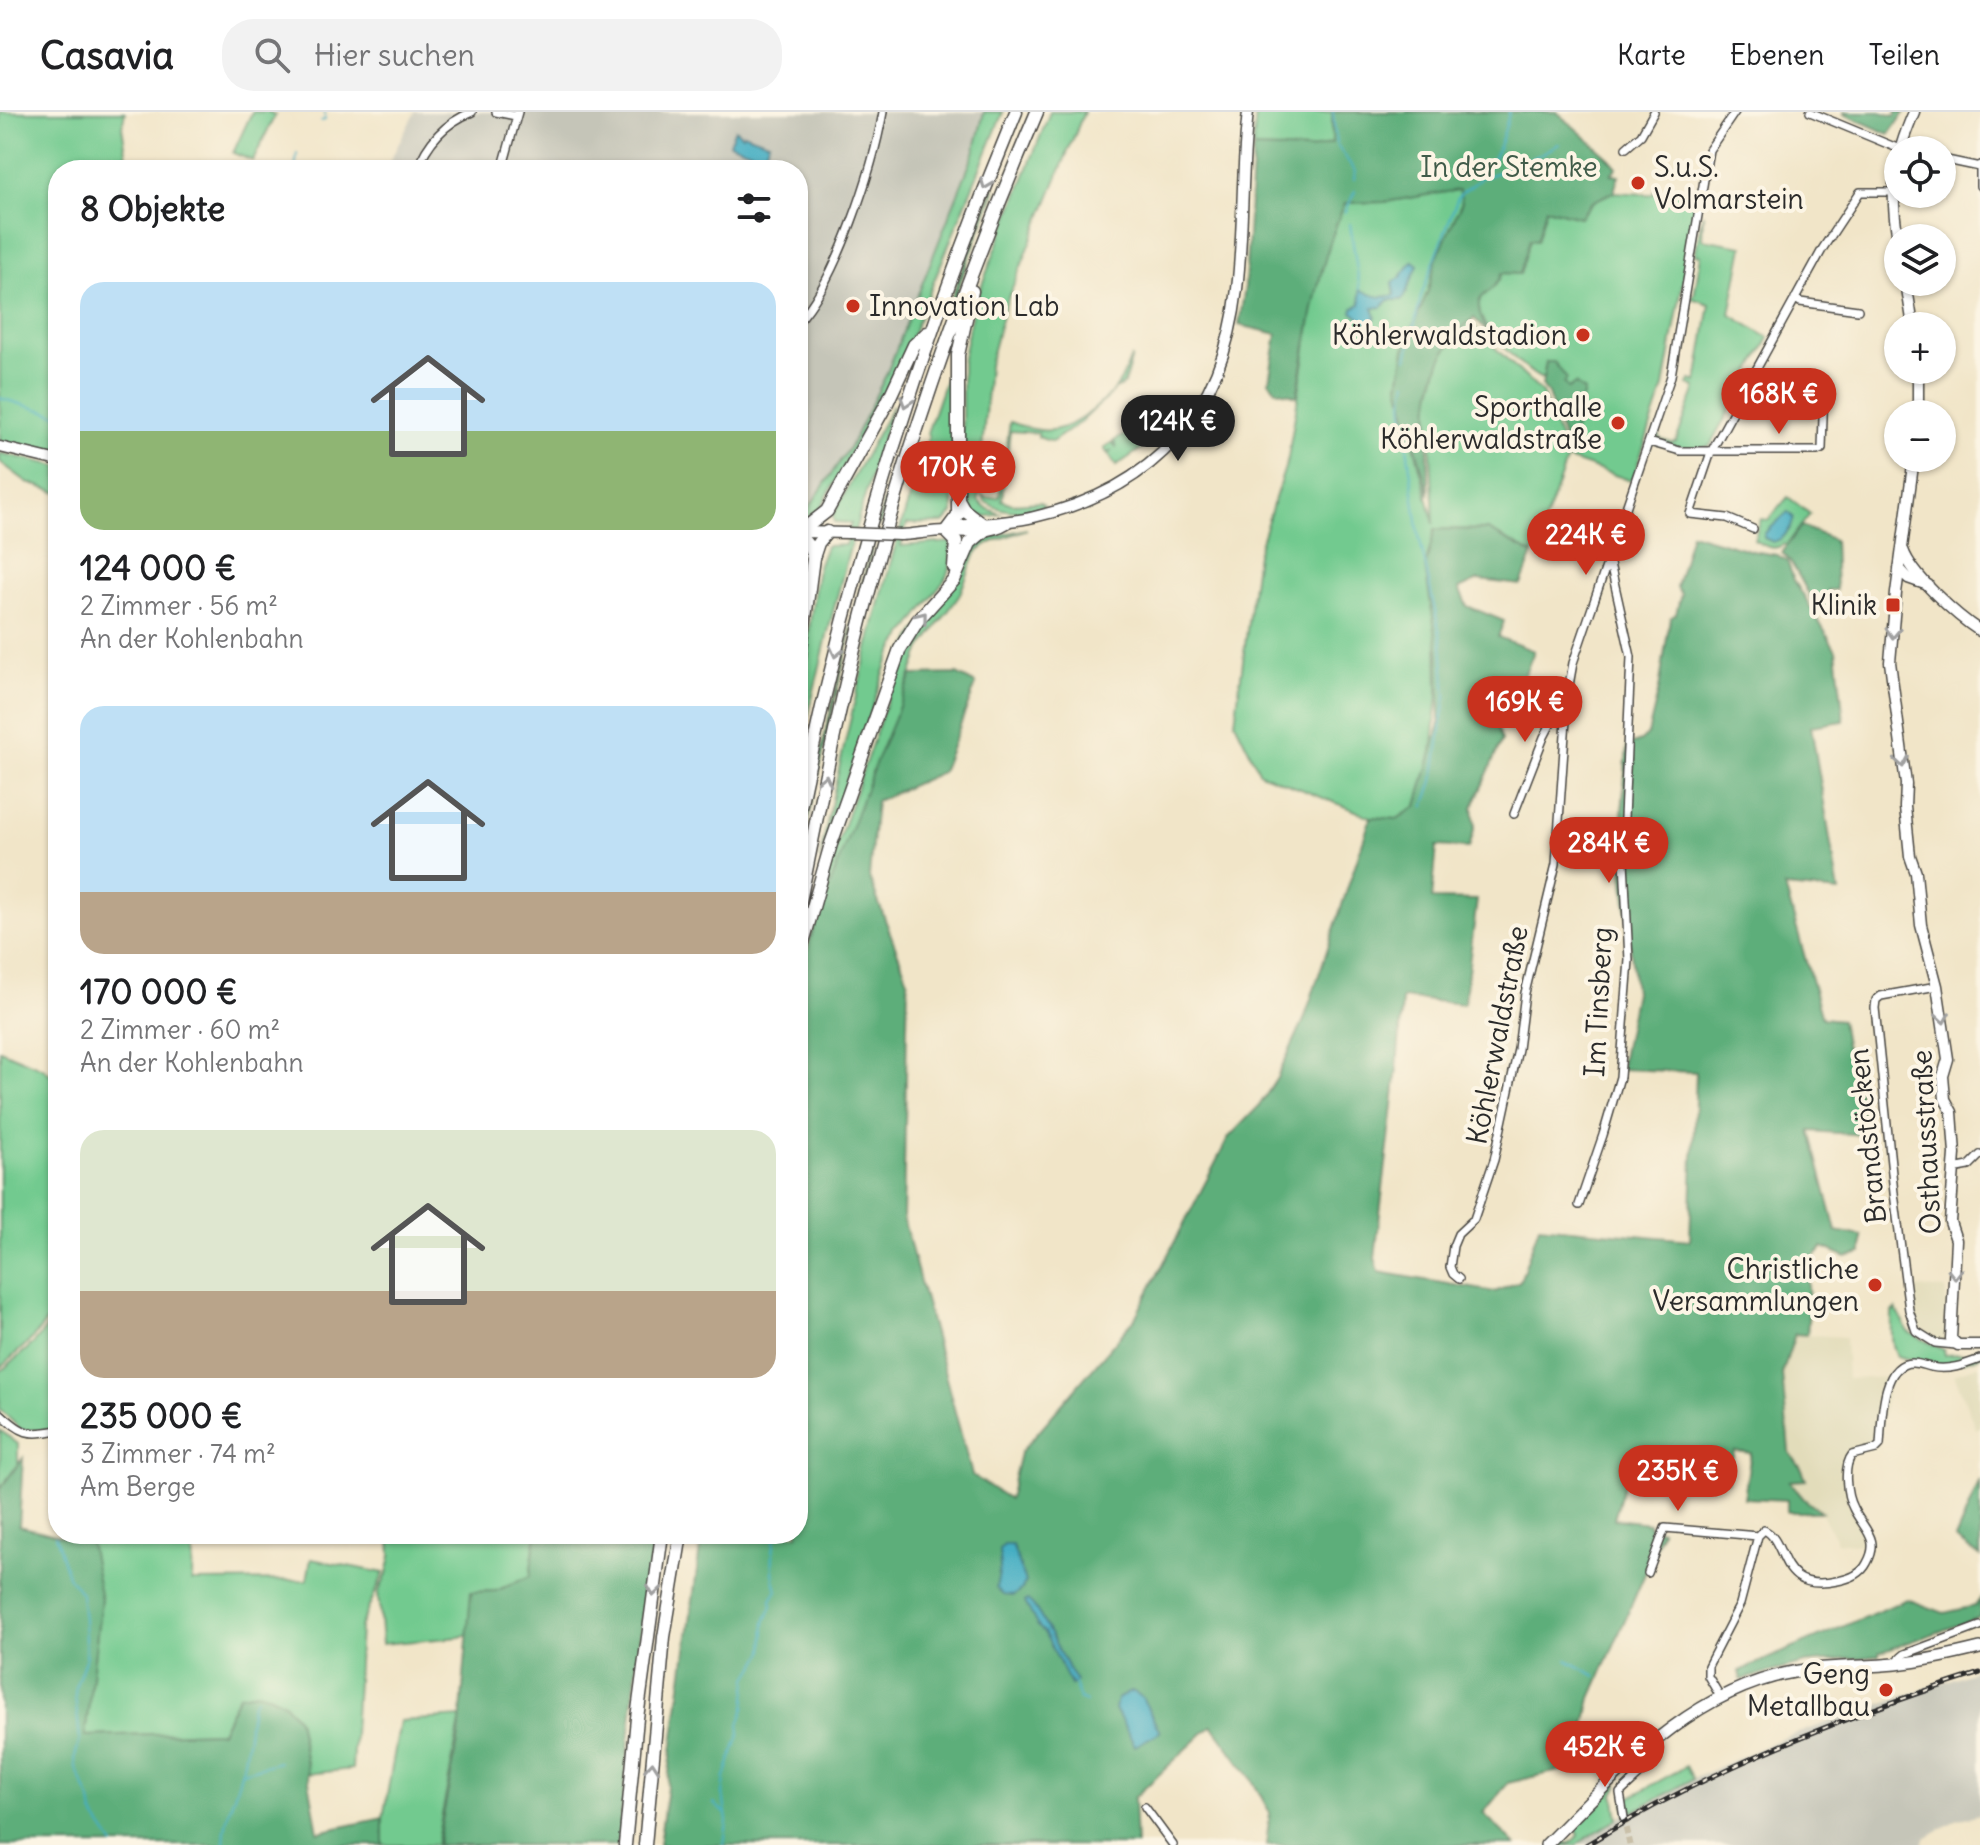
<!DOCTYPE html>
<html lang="de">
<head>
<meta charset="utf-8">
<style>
	:root { --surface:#fff; --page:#f2f2f2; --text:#202124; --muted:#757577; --line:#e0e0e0; --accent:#c8321e }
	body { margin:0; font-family:Delius,sans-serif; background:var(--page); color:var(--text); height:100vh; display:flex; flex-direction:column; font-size:30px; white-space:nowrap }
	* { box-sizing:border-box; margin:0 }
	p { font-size:26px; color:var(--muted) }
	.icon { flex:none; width:44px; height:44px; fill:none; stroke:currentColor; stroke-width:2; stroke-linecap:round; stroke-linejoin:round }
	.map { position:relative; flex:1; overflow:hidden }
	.panel { position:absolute; left:48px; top:48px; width:760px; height:1384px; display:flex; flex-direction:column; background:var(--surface); border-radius:32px; box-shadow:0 2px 6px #0004 }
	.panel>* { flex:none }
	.controls { position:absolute; left:1884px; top:24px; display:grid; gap:16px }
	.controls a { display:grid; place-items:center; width:72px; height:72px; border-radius:50%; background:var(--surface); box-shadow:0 2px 6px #0004; font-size:40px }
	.price { position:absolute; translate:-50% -68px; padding:0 18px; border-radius:28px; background:var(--accent); color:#fff; font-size:26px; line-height:52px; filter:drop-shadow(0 2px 4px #0008) }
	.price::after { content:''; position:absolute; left:50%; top:48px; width:24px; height:18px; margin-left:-12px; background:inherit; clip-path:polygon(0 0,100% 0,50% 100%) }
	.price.current { background:#222; color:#fff }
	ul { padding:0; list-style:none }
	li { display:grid; align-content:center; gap:16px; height:424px; padding:0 32px }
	li span { display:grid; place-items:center; height:248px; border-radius:24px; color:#555 }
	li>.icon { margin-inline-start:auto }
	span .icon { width:144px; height:144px; fill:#fffc; stroke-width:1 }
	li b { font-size:34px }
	h2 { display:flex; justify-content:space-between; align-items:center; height:96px; padding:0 32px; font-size:34px }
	header { display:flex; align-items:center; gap:48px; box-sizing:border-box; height:112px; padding:0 40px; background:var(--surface); border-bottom:2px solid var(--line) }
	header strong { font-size:38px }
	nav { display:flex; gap:44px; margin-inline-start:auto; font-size:28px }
	.search { width:560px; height:72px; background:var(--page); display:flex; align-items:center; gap:20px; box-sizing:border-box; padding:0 28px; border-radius:32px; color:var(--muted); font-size:30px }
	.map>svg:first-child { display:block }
	.built { fill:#e2dcba }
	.industrial { fill:#c5c5b8 }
	.green { fill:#72ca8f; stroke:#4e7a5d; stroke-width:2 }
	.forest { fill:#5dae7a; stroke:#446c52; stroke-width:2 }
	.water { fill:#44aec3; stroke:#386c77; stroke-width:2 }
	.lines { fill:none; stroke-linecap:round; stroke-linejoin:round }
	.stream { stroke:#44aec3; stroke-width:2 }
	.street-tunnel { stroke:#c9c0a9; stroke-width:7; stroke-dasharray:7 3.5; stroke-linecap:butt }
	.street-casing { stroke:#494743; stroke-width:10 }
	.secondary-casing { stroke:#494743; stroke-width:13 }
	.primary-casing { stroke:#494743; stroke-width:14 }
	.highway-casing { stroke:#494743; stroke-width:15 }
	.street { stroke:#fff; stroke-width:7 }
	.secondary { stroke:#fff; stroke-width:10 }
	.primary { stroke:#fff; stroke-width:11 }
	.highway { stroke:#fff; stroke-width:12 }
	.rail-casing { stroke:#2b2b2b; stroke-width:5 }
	.rail { stroke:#fcf5e5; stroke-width:2; stroke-dasharray:6; stroke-linecap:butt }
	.secondary-bridge-casing { stroke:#494743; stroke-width:13; stroke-linecap:butt }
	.secondary-bridge { stroke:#fff; stroke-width:10 }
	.oneway { stroke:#a0a0a0 }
	.poi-dot { fill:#c8321e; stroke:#fcf5e5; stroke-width:3 }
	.labels { text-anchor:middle; stroke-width:8; stroke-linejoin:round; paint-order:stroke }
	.park-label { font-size:28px; fill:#405b49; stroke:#fcf5e5 }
	.poi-label { font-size:28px; fill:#2b2b2b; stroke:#fcf5e5; text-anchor:end }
	.street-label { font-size:28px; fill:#2b2b2b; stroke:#fcf5e5 }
</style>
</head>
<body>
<header>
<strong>Casavia</strong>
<div class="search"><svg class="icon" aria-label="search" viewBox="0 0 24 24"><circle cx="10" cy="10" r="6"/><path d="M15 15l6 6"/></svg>Hier suchen</div>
<nav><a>Karte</a><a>Ebenen</a><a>Teilen</a></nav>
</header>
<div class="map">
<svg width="1980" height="1733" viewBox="0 0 1980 1733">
	<rect width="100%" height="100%" fill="#fcf5e5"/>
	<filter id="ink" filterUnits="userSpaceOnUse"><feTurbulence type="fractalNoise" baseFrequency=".0125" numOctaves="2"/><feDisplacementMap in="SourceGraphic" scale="16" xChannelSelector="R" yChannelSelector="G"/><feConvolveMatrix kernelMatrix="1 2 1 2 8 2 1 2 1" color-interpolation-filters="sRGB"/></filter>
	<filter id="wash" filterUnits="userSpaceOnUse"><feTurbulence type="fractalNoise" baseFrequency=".006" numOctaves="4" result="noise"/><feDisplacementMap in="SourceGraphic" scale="32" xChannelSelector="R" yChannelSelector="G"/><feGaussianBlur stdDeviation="1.8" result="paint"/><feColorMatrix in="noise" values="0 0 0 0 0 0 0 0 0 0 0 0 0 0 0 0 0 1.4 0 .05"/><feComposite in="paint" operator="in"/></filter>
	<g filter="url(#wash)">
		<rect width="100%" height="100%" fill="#f1e5c8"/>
		<!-- built -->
		<path class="built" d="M1908 1176 1946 1177 1945 1230 1938 1229 1918 1215Z
			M1795 1222 1845 1225 1847 1267 1890 1265 1878 1334 1849 1341 1848 1386 1866 1412 1869 1434 1837 1430 1821 1400 1804 1387 1788 1368H1806L1802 1358 1789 1339 1782 1262Z
			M1980 1253V1315L1976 1317 1954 1262Z"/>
		<!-- industrial -->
		<path class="industrial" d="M415 0H989L886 263 852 332 808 397H798V58H385Z
			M1980 1557V1702L1956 1708 1926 1726 1922 1733H1576L1618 1706 1693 1667 1773 1630Z"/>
		<!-- green -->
		<path class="green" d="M0 0H125L122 15 129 58H114L108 54 89 58H58V344L0 329Z
			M252 0H268L275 3 253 49 233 41Z
			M984 0H1003L899 255 820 397 807 407 798 406V397H808L852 331 886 263 974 41Z
			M1050 0H1084L1004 196 989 253 978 388 984 395 1000 402C977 408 972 403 962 382V250L973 195Z
			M1256 0H1332L1333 31 1310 38 1253 36Z
			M993 76 995 78 932 245 880 413H877L933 234Z
			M1460 77 1462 90 1436 148 1428 179 1406 232 1399 273 1434 412 1429 291 1441 244 1470 208 1482 223 1542 281 1567 345 1584 279 1569 278 1546 250 1543 267C1528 263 1477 213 1478 196 1479 181 1497 174 1502 161L1520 162 1530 127 1537 128 1546 96 1580 105C1607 68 1618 84 1654 82L1655 77 1698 85 1664 275 1632 369 1567 347 1533 442 1488 418 1435 417 1438 582 1432 641 1417 694 1397 707 1371 705 1260 661 1235 610 1257 442 1288 346 1317 170 1333 119 1345 91 1385 90Z
			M1703 101 1702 127 1743 134 1730 202 1769 226 1710 334C1696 338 1664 338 1655 324L1660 323 1659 327 1672 331 1676 329 1696 276 1688 273 1691 268 1697 270 1710 192 1688 185 1694 184 1701 143 1695 142Z
			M953 245V401L944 411 907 412 901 434 951 430 950 457 944 469 895 535 887 552 819 749C849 605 884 461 929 323L927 321Z
			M1132 245 1124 272 1114 278 1082 309 1052 330 1038 325V321L1010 319 1002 388 1012 392 1041 390 1044 394C1024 402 1004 401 985 390L982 383 986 386 999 385 1010 310C1023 314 1037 320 1052 318 1077 315 1109 288 1121 268 1125 260 1127 252 1132 245Z
			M893 293C854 412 823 531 798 652V592L818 455 826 434 845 433 851 411 834 410 833 403Z
			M1141 314 1151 330 1116 354 1108 342 1112 339 1107 341 1104 336 1112 330 1117 336 1114 329 1131 319 1132 325 1135 323 1144 330 1133 319Z
			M0 341 58 354V381L27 370 0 350Z
			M1788 385 1810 402 1786 434 1784 432C1773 440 1765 434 1754 428L1761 407 1768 408Z
			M1027 417 987 432 976 441 959 484 921 537 810 827 827 761 904 540 917 518 949 480 973 432 989 425Z
			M871 435H873L839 569 798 757V743L814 667Z
			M0 938 43 956 58 969V1196L31 1228 0 1256Z
			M1896 1197 1908 1220 1944 1238 1945 1243 1980 1241V1244C1945 1256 1932 1254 1897 1244 1890 1231 1892 1216 1892 1201Z
			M58 1201V1316L47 1318H21L0 1297V1260L34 1231Z
			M0 1318 18 1332V1352L0 1377Z
			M88 1422H193L192 1469 307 1468 311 1447 384 1461 360 1515 352 1657 308 1662 298 1607 239 1583 221 1620 85 1624 101 1487 84 1429Z
			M390 1422H536L530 1464 496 1479 472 1480 468 1522 460 1525 382 1532 378 1481 387 1462 391 1444Z
			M461 1605 436 1733H383V1706L400 1609Z
			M1686 1654 1693 1667 1627 1703 1624 1689Z
			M1615 1671 1618 1674 1614 1682 1618 1706 1576 1733H1556L1562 1728 1569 1732 1579 1723 1575 1715Z"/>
		<!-- forest -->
		<path class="forest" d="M1332 0H1557L1610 47 1617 55 1611 62 1619 64 1613 80 1592 90 1580 105 1546 96 1537 128 1530 127 1520 162 1502 161C1491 192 1465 174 1488 221L1474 206C1418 247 1429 323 1429 383L1399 273 1406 232 1428 179 1436 148 1462 90 1459 78 1385 90 1345 91C1318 152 1309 218 1297 284L1276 278 1269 269 1277 222 1239 213 1245 175 1253 36 1310 38 1332 31Z
			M1844 0H1880L1895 4 1897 0H1905L1889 22 1844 2Z
			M1546 250H1554L1567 267 1563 271 1568 277 1575 272 1584 279 1568 341 1548 282 1542 274Z
			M1801 414 1834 428 1836 478H1828L1829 499 1817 498C1808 483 1793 448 1782 441Z
			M1435 417 1488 418 1533 442 1521 473 1478 468 1459 477 1467 494 1504 509 1498 525 1534 539 1525 562 1490 594 1502 628 1473 695 1475 714 1469 736 1437 734 1432 787 1477 788 1464 892 1402 886C1398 973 1384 1059 1375 1146L1379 1160 1495 1180 1520 1169 1539 1114 1690 1128 1696 960 1620 957 1635 880 1620 730 1627 634 1641 629 1648 622 1659 577 1670 506 1676 502 1681 482 1676 475 1691 421 1752 439 1777 443 1787 449 1794 468 1836 538 1844 609 1811 614 1839 780 1785 775 1822 906 1841 908 1845 932 1857 966 1864 1023 1810 1019 1836 1119 1862 1124V1141L1846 1145 1823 1135 1807 1153 1809 1197 1807 1223 1795 1222 1782 1262 1789 1339 1802 1358 1806 1368 1789 1369 1804 1387 1821 1400H1787V1388L1744 1386 1751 1341 1734 1339 1727 1369 1633 1343 1614 1407 1649 1411V1415L1661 1418 1654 1441 1591 1586 1576 1655 1508 1671 1483 1701 1516 1733H1266L1270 1701 1251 1666 1212 1613 1134 1686 1136 1733H659L702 1422H798V890L810 827 875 652 912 563 957 562 976 572 942 660 876 689 869 765 908 868 903 1106 972 1363 1009 1387 1020 1341 1134 1208 1229 1025 1259 994 1277 966 1304 908 1371 705 1397 707 1417 694 1440 611 1438 538 1425 455Z
			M23 1346 19 1414 90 1431 101 1487 85 1624 221 1620 239 1583 257 1580 271 1584 284 1591 298 1607 318 1720 383 1706V1733H0V1377Z
			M1980 1368V1445L1955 1427Z
			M536 1422H655L642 1504 618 1733H437L459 1624 471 1480 496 1479 530 1464Z
			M1907 1487 1944 1501 1975 1494 1980 1487V1505L1879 1541V1544L1805 1551 1741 1568 1739 1559Z"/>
		<!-- water -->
		<path class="water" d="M735 17 742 23 743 21 769 30 763 44 729 31Z
			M1413 149 1418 153 1404 186 1401 188H1389L1382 195 1373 196 1376 205 1373 211 1368 212 1352 200 1353 196 1361 192 1360 177C1372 184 1381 187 1395 183L1393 170 1400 166Z
			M1788 400 1794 406C1791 417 1784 427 1773 430L1764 426V422Z
			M1004 1433H1012L1026 1470 1022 1477 1013 1484 1003 1483 996 1476 1000 1456 999 1438Z
			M1027 1488C1038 1492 1064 1553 1076 1569L1071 1573 1044 1520 1037 1513 1025 1490Z
			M1132 1579 1142 1585 1160 1620 1135 1634 1115 1597 1117 1587Z"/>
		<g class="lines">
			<!-- stream -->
			<path class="stream" d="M1333 0 1336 32 1355 59 1354 67
				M321 9 325 8V0
				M295 58 297 42
				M1484 65 1522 52 1559 32
				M1345 101 1355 79
				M1350 112 1360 177
				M1407 247 1421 184 1458 85C1465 76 1476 73 1482 64 1495 49 1506 19 1509 0
				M1407 270 1403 290 1406 326 1419 424 1442 531 1446 585 1433 669 1424 695
				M0 286 58 303
				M798 1062 801 1052 799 1015
				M55 1424 68 1464 81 1482 84 1508 86 1545 76 1573 75 1583 80 1627 75 1645 76 1656 91 1689 93 1702 114 1733
				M1567 1548 1596 1564
				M1074 1571 1080 1587 1086 1590
				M242 1660 279 1650
				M714 1692 725 1701
				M224 1733C224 1702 236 1683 243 1654 247 1634 249 1613 252 1592L256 1587
				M724 1733 727 1709 723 1682 725 1665 740 1620 739 1612 745 1596 748 1566 764 1540 765 1510 772 1494 771 1488 777 1478C771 1461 772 1440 776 1422"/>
		</g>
	</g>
	<g filter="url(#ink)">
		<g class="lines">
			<!-- street-tunnel -->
			<path class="street-tunnel" d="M1624 1706 1630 1733"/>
			<!-- street casing -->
			<g class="street-casing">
				<path id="street" d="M496 0 516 4
					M1810 0 1902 38
					M1626 36 1641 23 1654 0
					M1942 47 1980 55
					M1980 53V74
					M417 58C427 30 445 11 472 0
					M502 58 518 0
					M1795 186 1800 190 1858 198
					M798 210C837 168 873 57 883 0
					M1649 330 1680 339H1817L1822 337 1824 273H1747
					M1753 417 1727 406 1690 402 1711 340 1823 136 1860 80H1892
					M1514 702 1544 625 1567 581
					M1937 874 1881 884 1876 888 1875 896 1894 1081 1909 1198 1916 1219 1935 1231 1956 1233
					M1953 1057 1969 1054 1980 1043
					M1579 1093 1603 1023 1620 965 1629 848 1623 729 1631 545 1609 447
					M1459 1167 1453 1162 1450 1155 1453 1134 1458 1122 1474 1107 1494 1048 1518 937 1525 881 1556 752 1568 579 1573 551 1671 264 1709 38 1735 0
					M0 1301C23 1322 27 1324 58 1318
					M1648 1461 1665 1416 1758 1424
					M1892 1553 1905 1542 1980 1514
					M1721 1586 1708 1564V1554L1740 1492 1758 1424 1764 1418C1789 1429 1776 1482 1837 1469 1849 1467 1861 1463 1867 1451 1881 1426 1863 1417 1853 1396 1846 1383 1843 1354 1852 1343L1876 1337 1880 1333C1882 1313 1880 1251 1912 1251 1919 1251 1925 1254 1931 1255 1948 1259 1964 1253 1980 1247
					M1145 1695 1173 1733
					M1624 1706 1620 1681 1647 1656 1639 1643"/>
			</g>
			<!-- secondary casing -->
			<g class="secondary-casing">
				<path id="secondary" d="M1898 127C1889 77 1894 46 1914 0
					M1906 170 1913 214
					M1918 258V302
					M0 335 58 349
					M1914 346 1896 481 1890 550 1906 672 1905 695 1910 744 1916 761 1921 813 1937 874 1948 947 1943 964 1945 987 1952 1000 1955 1042 1950 1110 1956 1128 1951 1227 1958 1233H1980
					M948 418 956 414C982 411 1009 411 1034 405 1155 377 1223 300 1237 177 1244 118 1241 59 1248 0
					M798 420 848 421
					M900 423C914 423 930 419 945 419 963 420 990 422 1007 411
					M1903 438C1912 464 1957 504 1980 519
					M1899 456 1908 466 1928 473"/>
			</g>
			<!-- primary casing -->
			<g class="primary-casing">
				<path id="primary" d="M1546 1733C1618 1661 1692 1576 1799 1559 1831 1554 1863 1555 1896 1552 1924 1549 1952 1543 1980 1536"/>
			</g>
			<!-- highway casing -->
			<g class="highway-casing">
				<path id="highway" d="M959 389 964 398 981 411
					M809 413 827 399 887 291 914 233 927 221
					M798 422 810 436 813 446
					M954 456 956 429 946 419 958 403V243L972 179
					M798 559 813 446 818 431 827 420
					M798 705C847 462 921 228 1016 0
					M798 799C820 689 842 577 872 468 915 308 972 152 1037 0
					M798 848 831 732 900 537 918 508 954 468 970 431 985 418
					M625 1733 637 1606 662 1422
					M645 1733 664 1525 681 1422"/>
			</g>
			<!-- street -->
			<use href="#street" class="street"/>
			<!-- secondary -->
			<use href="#secondary" class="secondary"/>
			<!-- primary -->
			<use href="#primary" class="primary"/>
			<!-- highway -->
			<use href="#highway" class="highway"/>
			<!-- rail casing -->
			<g class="rail-casing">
				<path id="rail" d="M1586 1733C1710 1657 1842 1605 1980 1561"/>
			</g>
			<!-- rail -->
			<use href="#rail" class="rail"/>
			<!-- secondary-bridge casing -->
			<g class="secondary-bridge-casing">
				<path id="secondary-bridge" d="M848 421 900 423"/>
			</g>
			<!-- secondary-bridge -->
			<use href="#secondary-bridge" class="secondary-bridge"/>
		</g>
		<!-- one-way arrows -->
		<defs><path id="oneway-chevron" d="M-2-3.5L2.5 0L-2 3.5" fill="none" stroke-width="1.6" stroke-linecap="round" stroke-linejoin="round" transform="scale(2)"/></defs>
		<g class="oneway">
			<use href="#oneway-chevron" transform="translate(986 72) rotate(112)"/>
			<use href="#oneway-chevron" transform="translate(906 290) rotate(108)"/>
			<use href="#oneway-chevron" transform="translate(922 505) rotate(-51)"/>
			<use href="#oneway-chevron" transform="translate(1893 521) rotate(92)"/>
			<use href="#oneway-chevron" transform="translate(836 540) rotate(103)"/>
			<use href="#oneway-chevron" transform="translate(1902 650) rotate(81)"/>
			<use href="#oneway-chevron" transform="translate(825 668) rotate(-77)"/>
			<use href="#oneway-chevron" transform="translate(1943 906) rotate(81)"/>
			<use href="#oneway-chevron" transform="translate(1955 1162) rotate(90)"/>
			<use href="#oneway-chevron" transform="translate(654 1479) rotate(98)"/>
			<use href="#oneway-chevron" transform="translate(652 1655) rotate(-85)"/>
		</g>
	</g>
	<!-- markers -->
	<g class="poi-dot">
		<circle cx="1638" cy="71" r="8"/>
		<circle cx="853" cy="194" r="8"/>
		<circle cx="1583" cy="223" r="8"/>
		<circle cx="1618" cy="311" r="8"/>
		<rect x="1885" y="485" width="16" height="16" rx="4"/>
		<circle cx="1875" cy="1173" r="8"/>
		<circle cx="1886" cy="1578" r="8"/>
	</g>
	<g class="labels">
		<!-- park labels -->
		<g class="park-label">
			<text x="1509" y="65">In der Stemke</text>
		</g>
		<!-- poi labels -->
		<g class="poi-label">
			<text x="1654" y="65" text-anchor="start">S.u.S.<tspan x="1654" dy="32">Volmarstein</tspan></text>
			<text x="869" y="204" text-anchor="start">Innovation Lab</text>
			<text x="1567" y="233">Köhlerwaldstadion</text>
			<text x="1602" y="305">Sporthalle<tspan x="1602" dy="32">Köhlerwaldstraße</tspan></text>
			<text x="1877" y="503">Klinik</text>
			<text x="1859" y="1167">Christliche<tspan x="1859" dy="32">Versammlungen</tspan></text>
			<text x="1870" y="1572">Geng<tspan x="1870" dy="32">Metallbau</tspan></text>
		</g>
		<!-- street labels -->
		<g class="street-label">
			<text transform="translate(1598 890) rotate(-87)" y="10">Im Tinsberg</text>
			<text transform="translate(1497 923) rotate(-79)" y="10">Köhlerwaldstraße</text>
			<text transform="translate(1867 1024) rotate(-96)" y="10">Brandstöcken</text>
			<text transform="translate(1926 1030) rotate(-93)" y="10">Osthausstraße</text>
		</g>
	</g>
</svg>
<div class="controls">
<a><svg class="icon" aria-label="locate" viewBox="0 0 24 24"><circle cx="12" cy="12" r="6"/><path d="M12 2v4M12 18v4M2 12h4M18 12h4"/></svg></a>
<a><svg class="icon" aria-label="layers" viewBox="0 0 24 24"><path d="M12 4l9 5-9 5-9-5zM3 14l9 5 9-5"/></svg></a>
<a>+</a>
<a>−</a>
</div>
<b class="price" style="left:1779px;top:324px">168K €</b>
<b class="price current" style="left:1178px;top:351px">124K €</b>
<b class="price" style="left:958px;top:397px">170K €</b>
<b class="price" style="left:1586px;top:465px">224K €</b>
<b class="price" style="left:1525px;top:632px">169K €</b>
<b class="price" style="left:1609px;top:773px">284K €</b>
<b class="price" style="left:1678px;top:1401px">235K €</b>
<b class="price" style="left:1605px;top:1677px">452K €</b>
<section class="panel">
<h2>8 Objekte<svg class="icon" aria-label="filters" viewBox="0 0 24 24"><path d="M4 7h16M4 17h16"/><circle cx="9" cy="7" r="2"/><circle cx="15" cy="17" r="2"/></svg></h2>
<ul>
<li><span style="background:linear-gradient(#bfe0f5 60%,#8fb573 0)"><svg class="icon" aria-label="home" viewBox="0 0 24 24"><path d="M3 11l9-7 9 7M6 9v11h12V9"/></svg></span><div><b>124 000 €</b><p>2 Zimmer · 56 m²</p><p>An der Kohlenbahn</p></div></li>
<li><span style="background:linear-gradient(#bfe0f5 75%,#b9a48a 0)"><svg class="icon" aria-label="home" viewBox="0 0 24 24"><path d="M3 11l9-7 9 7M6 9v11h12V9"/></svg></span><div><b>170 000 €</b><p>2 Zimmer · 60 m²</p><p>An der Kohlenbahn</p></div></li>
<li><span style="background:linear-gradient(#dfe7d0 65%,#b9a48a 0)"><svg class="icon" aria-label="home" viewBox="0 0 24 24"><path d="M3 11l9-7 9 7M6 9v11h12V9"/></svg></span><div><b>235 000 €</b><p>3 Zimmer · 74 m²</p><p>Am Berge</p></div></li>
</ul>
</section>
</div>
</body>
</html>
